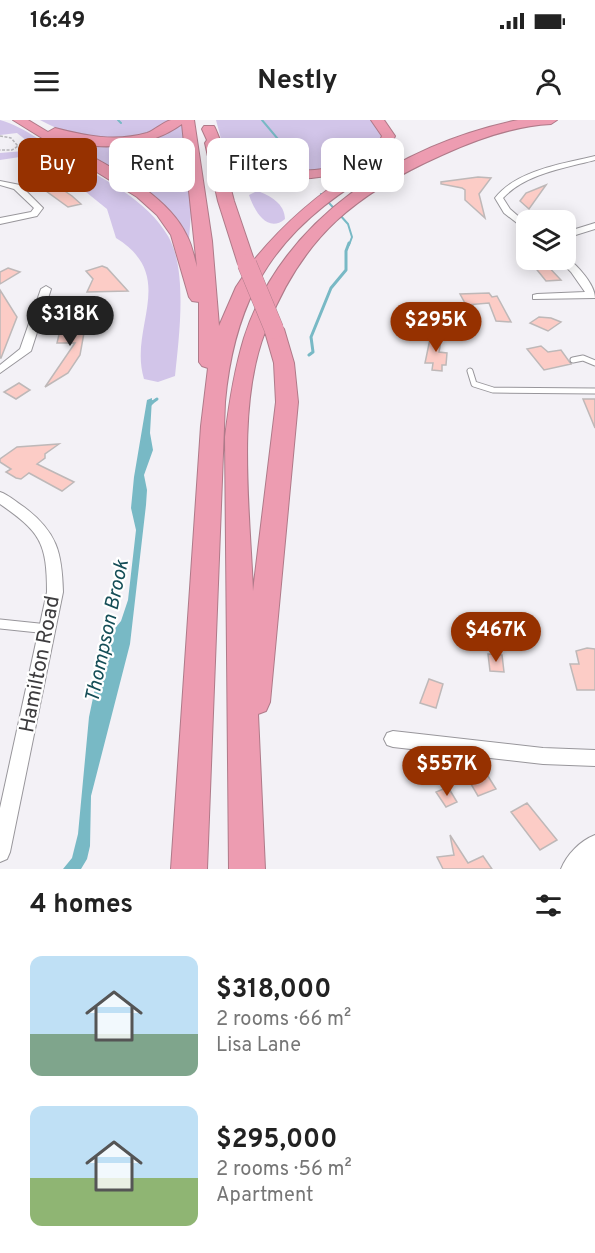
<!DOCTYPE html>
<html lang="en">
<head>
<meta charset="utf-8">
<style>
	:root { --surface:#fff; --page:#f2f2f2; --text:#222; --muted:#767676; --accent:#963100 }
	body { margin:0; font-family:Overpass,sans-serif; background:var(--page); color:var(--text); height:100vh; display:flex; flex-direction:column; font-size:22px; white-space:nowrap }
	* { box-sizing:border-box; margin:0 }
	p { font-size:20px; color:var(--muted) }
	.icon { flex:none; width:33px; height:33px; fill:none; stroke:currentColor; stroke-width:2; stroke-linecap:round; stroke-linejoin:round }
	.map { position:relative; height:749px; overflow:hidden }
	.details { display:flex; flex-direction:column; background:var(--surface); flex:1 }
	.details>* { flex:none }
	.banner { position:absolute; left:18px; top:18px; width:560px; height:54px; display:flex; gap:12px }
	.controls { position:absolute; left:516px; top:90px; display:grid; gap:12px }
	.controls a { display:grid; place-items:center; width:60px; height:60px; border-radius:12px; background:var(--surface); box-shadow:0 3px 15px #0003; font-size:30px }
	.price { position:absolute; translate:-50% -51px; padding:0 14px; border-radius:21px; background:var(--accent); color:#fff; font-size:20px; line-height:39px; filter:drop-shadow(0 2px 3px #0008) }
	.price::after { content:''; position:absolute; left:50%; top:36px; width:18px; height:14px; margin-left:-9px; background:inherit; clip-path:polygon(0 0,100% 0,50% 100%) }
	.price.current { background:#222; color:#fff }
	ul { padding:0; list-style:none }
	li { display:flex; align-items:center; gap:18px; height:150px; padding:0 30px }
	li span { display:grid; place-items:center; flex:none; width:168px; height:120px; border-radius:12px; color:#555 }
	li>.icon { margin-inline-start:auto }
	span .icon { width:72px; height:72px; fill:#fffc; stroke-width:1 }
	li b { font-size:26px }
	h2 { display:flex; justify-content:space-between; align-items:center; height:72px; padding:0 30px; font-size:26px }
	.chip { padding:0 21px; border-radius:12px; background:var(--surface); box-shadow:0 3px 15px #0003; font-size:21px; line-height:54px }
	.chip.current { background:var(--accent); color:#fff }
	.status { display:flex; justify-content:space-between; align-items:center; height:42px; padding:0 30px; background:var(--surface); direction:ltr }
	.status svg { height:16px; fill:currentColor }
	header { display:flex; justify-content:space-between; align-items:center; height:78px; padding:0 30px; background:var(--surface); font-size:27px; font-weight:700 }
	.map>svg:first-child { display:block }
	.green { fill:#d2c5e9 }
	.water { fill:#78b9c5 }
	.lines { fill:none; stroke-linecap:round; stroke-linejoin:round }
	.stream-far2 { stroke:#78b9c5; stroke-width:2 }
	.stream-far1 { stroke:#78b9c5; stroke-width:3 }
	.stream { stroke:#78b9c5; stroke-width:4 }
	.building { fill:#fcccc6; stroke:#beb8b8; stroke-width:1.5 }
	.lane-far1-casing { stroke:#98969b; stroke-width:7 }
	.lane-casing { stroke:#98969b; stroke-width:11 }
	.street-casing { stroke:#98969b; stroke-width:2 }
	.secondary-casing { stroke:#98969b; stroke-width:2 }
	.highway-casing { stroke:#af7a89; stroke-width:2 }
	.path { stroke:#b6b5b9; stroke-width:1.5; stroke-dasharray:3 1.5; stroke-linecap:butt }
	.lane-far1 { stroke:#fff; stroke-width:5 }
	.lane { stroke:#fff; stroke-width:9 }
	.street { fill:#fff; fill-rule:evenodd }
	.secondary { fill:#fff; fill-rule:evenodd }
	.highway { fill:#ed9cb1; fill-rule:evenodd }
	.highway-bridge-casing { stroke:#af7a89; stroke-width:20; stroke-linecap:butt }
	.highway-bridge { stroke:#ed9cb1; stroke-width:19 }
	.labels { text-anchor:middle; stroke-width:4.5; stroke-linejoin:round; paint-order:stroke }
	.water-label { font-size:20px; font-style:italic; fill:#154e57; stroke:#fff }
	.near-street-label { font-size:21px; fill:#3d3c3e; stroke:#fff }
</style>
</head>
<body>
<div class="status"><b>16:49</b><svg viewBox="0 0 49 12"><path d="M0 12V9h3v3zM5 12V6h3v6zM10 12V3h3v9zM15 12V0h3v12zM26 1h20v11H26zM47 4h2v5h-2z"/></svg></div>
<header><svg class="icon" aria-label="menu" viewBox="0 0 24 24"><path d="M4 6h16M4 12h16M4 18h16"/></svg>Nestly<svg class="icon" aria-label="person" viewBox="0 0 24 24"><circle cx="12" cy="8" r="4"/><path d="M4 21q1-7 8-7t8 7"/></svg></header>
<div class="map">
<svg width="595" height="749" viewBox="0 0 595 749">
	<rect width="100%" height="100%" fill="#f3f1f6"/>
	<!-- green -->
	<path class="green" d="M0 0C26 7 48 27 71 40 105 60 147 80 168 116 188 150 179 217 175 256L158 262 144 259C128 207 179 157 116 118L107 89 81 68 72 54 41 37 33 35 0 40V33L24 31 23 26 27 21 17 13 0 15Z
		M40 0H174C132 27 83 24 40 0Z
		M216 0H372L383 11 380 28 351 45 302 54 246 46 224 30Z
		M178 5 182 6 193 67 189 119C166 75 102 46 60 20L115 23Z
		M257 71C270 75 285 84 285 99 267 114 254 90 249 75Z"/>
	<!-- water -->
	<path class="water" d="M152 278 150 313 153 330 144 355 147 370 146 385 130 524 91 676 90 726 87 739 81 749H63L72 738 78 714 89 597 98 554 108 541 106 535 101 532 102 524 121 501 128 480 136 410 131 388 134 357 147 280Z"/>
	<g class="lines">
		<!-- stream-far2 -->
		<path class="stream-far2" d="M118 0 121 3
			M262 0 304 50
			M321 74 348 104 352 117 349 125"/>
		<!-- stream-far1 -->
		<path class="stream-far1" d="M309 235 313 232 311 217 331 168 346 150V131L349 123
			M150 284 157 279"/>
		<!-- stream -->
		<path class="stream" d="M150 284 152 282"/>
	</g>
	<!-- building -->
	<path class="building" d="M37 52 72 76 81 84 68 87 24 55Z
		M478 57 491 58 479 74 485 98 465 80V70L462 68 441 64V62Z
		M546 65 529 89 520 81 526 73Z
		M529 140H542L561 160 546 161Z
		M102 146 107 148 128 171 87 172 93 159 86 151Z
		M8 148 20 152 0 164V152Z
		M0 170 17 197 1 238H0Z
		M489 173 492 177 497 176 511 202 496 201 489 183 466 185 460 174Z
		M539 197 551 198 561 202 548 211 530 203Z
		M62 202H86L80 235 68 253 45 267 75 223H57Z
		M431 214 442 215 439 232 447 233 446 245H442V251L432 250 433 243H425Z
		M541 226 548 232 561 230 571 244 544 250 527 229Z
		M19 263 30 270 16 279 4 272Z
		M583 279H595V308Z
		M59 324 45 334V338L37 344 74 362 62 371 29 353 21 359 16 358 6 352 11 349 0 342V339L17 327Z
		M587 528 595 529V570H577L570 544H579L576 531Z
		M488 534 502 535 504 552 490 551Z
		M429 559 443 564 436 588 420 583Z
		M486 653 496 669 478 676 468 659Z
		M448 667 457 682 446 687 436 672Z
		M527 683 557 720 540 730 511 692Z
		M450 715 468 743 483 736 492 749H443L437 737 454 735Z"/>
	<g class="lines">
		<!-- lane-far1 casing -->
		<g class="lane-far1-casing">
			<path id="lane-far1" d="M573 240 583 238 595 243
				M470 251 474 264 493 270 595 271"/>
		</g>
		<!-- lane casing -->
		<g class="lane-casing">
			<path id="lane" d="M0 504 48 509"/>
		</g>
		<!-- street casing -->
		<g class="street-casing">
			<path id="street" d="M595 36V40C565 48 525 54 503 78L510 89 526 103V110L504 93 495 78C517 50 562 44 595 36Z
				M0 61 20 65 43 88 37 96 0 104V98L31 92 34 88 14 69 0 65Z
				M595 103V109L566 118V112Z
				M566 137C577 145 595 164 595 178L533 179V175L537 174 585 172 571 152 559 140H566Z
				M46 166 51 169 31 231 0 253V245L20 229 41 169Z
				M0 372C9 375 16 382 24 387 57 412 62 432 63 472L10 732 7 739 0 742V688L47 472C47 422 40 412 0 384Z
				M393 611 543 628 595 630V646L543 644 393 627 387 625 384 619 387 613Z"/>
		</g>
		<!-- secondary casing -->
		<g class="secondary-casing">
			<path id="secondary" d="M595 715V749H561C567 734 580 721 595 715Z"/>
		</g>
		<!-- highway casing -->
		<g class="highway-casing">
			<path id="highway" d="M13 0H28L48 12 55 8C86 16 115 22 147 13 155 10 163 2 171 0 178 0 188 0 194 0L212 121 219 206 236 167 248 149 241 148 238 144 218 81 205 23 207 20 202 9 204 6H214C219 15 221 28 229 34 258 58 349 56 376 29 379 26 380 20 382 16L371 0H384L395 16 387 34 393 35 395 38 393 41C288 99 236 160 225 282L207 749H171L201 306 208 248 202 246 199 242V182L192 181 189 177 171 115 157 95 137 77ZM182 4 197 147C194 137 192 125 187 116 166 70 99 42 58 18 97 32 148 29 182 4ZM224 43C265 65 315 62 359 48 318 74 284 103 254 140L234 81Z
				M518 0H557L551 4C513 6 477 19 442 35 357 73 303 116 268 205H281L284 209 294 243 298 282 270 582 266 591 258 594 265 749H229L225 317C229 284 234 251 244 218 282 99 400 24 518 0ZM265 212 274 243 276 282 253 471C250 392 236 287 265 212Z"/>
		</g>
		<!-- path -->
		<path class="path" d="M0 16 11 18 18 26 12 30H0"/>
		<!-- lane-far1 -->
		<use href="#lane-far1" class="lane-far1"/>
		<!-- lane -->
		<use href="#lane" class="lane"/>
		<!-- street -->
		<use href="#street" class="street"/>
		<!-- secondary -->
		<use href="#secondary" class="secondary"/>
		<!-- highway -->
		<use href="#highway" class="highway"/>
		<!-- highway-bridge casing -->
		<g class="highway-bridge-casing">
			<path id="highway-bridge" d="M247 144 274 209"/>
		</g>
		<!-- highway-bridge -->
		<use href="#highway-bridge" class="highway-bridge"/>
	</g>
	<g class="labels">
		<!-- water labels -->
		<g class="water-label">
			<text transform="translate(106 511) rotate(-78)" y="7">Thompson Brook</text>
		</g>
		<!-- near-street labels -->
		<g class="near-street-label">
			<text transform="translate(39 544) rotate(-79)" y="7">Hamilton Road</text>
		</g>
	</g>
</svg>
<div class="controls">
<a><svg class="icon" aria-label="layers" viewBox="0 0 24 24"><path d="M12 4l9 5-9 5-9-5zM3 14l9 5 9-5"/></svg></a>
</div>
<b class="price current" style="left:70px;top:227px">$318K</b>
<b class="price" style="left:436px;top:233px">$295K</b>
<b class="price" style="left:496px;top:543px">$467K</b>
<b class="price" style="left:447px;top:677px">$557K</b>
<div class="banner">
<a class="chip current">Buy</a>
<a class="chip">Rent</a>
<a class="chip">Filters</a>
<a class="chip">New</a>
</div>
</div>
<section class="details">
<h2>4 homes<svg class="icon" aria-label="filters" viewBox="0 0 24 24"><path d="M4 7h16M4 17h16"/><circle cx="9" cy="7" r="2"/><circle cx="15" cy="17" r="2"/></svg></h2>
<ul>
<li><span style="background:linear-gradient(#bfe0f5 65%,#7fa58c 0)"><svg class="icon" aria-label="home" viewBox="0 0 24 24"><path d="M3 11l9-7 9 7M6 9v11h12V9"/></svg></span><div><b>$318,000</b><p>2 rooms · 66 m²</p><p>Lisa Lane</p></div></li>
<li><span style="background:linear-gradient(#bfe0f5 60%,#8fb573 0)"><svg class="icon" aria-label="home" viewBox="0 0 24 24"><path d="M3 11l9-7 9 7M6 9v11h12V9"/></svg></span><div><b>$295,000</b><p>2 rooms · 56 m²</p><p>Apartment</p></div></li>
</ul>
</section>
</body>
</html>
